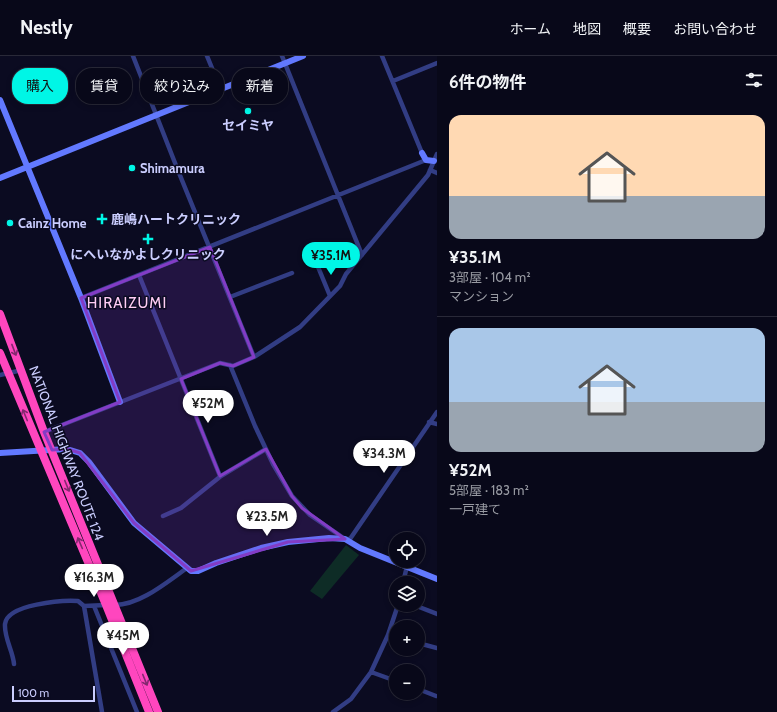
<!DOCTYPE html>
<html lang="ja">
<head>
<meta charset="utf-8">
<style>
	:root { --surface:#080819; --page:#161626; --text:#f1f3f6; --muted:#989aa2; --line:#292938; --accent:#00f6e6 }
	body { margin:0; font-family:Cabin,"Noto Sans JP",sans-serif; background:var(--page); color:var(--text); height:100vh; display:flex; flex-direction:column; font-size:15px; white-space:nowrap }
	* { box-sizing:border-box; margin:0 }
	p { font-size:13px; color:var(--muted) }
	.icon { flex:none; width:22px; height:22px; fill:none; stroke:currentColor; stroke-width:2; stroke-linecap:round; stroke-linejoin:round }
	.map { position:relative; flex:1; overflow:hidden }
	.sheet { display:flex; flex-direction:column; background:var(--surface); width:340px }
	.sheet>* { flex:none }
	.guide { position:absolute; left:12px; top:12px; width:365px; height:36px; display:flex; gap:8px }
	.buttons { position:absolute; left:389px; top:476px; display:grid; gap:8px }
	.buttons a { display:grid; place-items:center; width:36px; height:36px; border-radius:50%; background:var(--surface); box-shadow:0 2px 6px #0003,0 0 0 1px var(--line); font-size:20px }
	.scale { position:absolute; left:12px; bottom:10px; width:83px; box-sizing:border-box; padding-left:4px; border:2px solid #cbceff; border-top:0; font-size:11px; line-height:14px; white-space:nowrap; color:#cbceff; -webkit-text-stroke:3px #0b0b21; paint-order:stroke }
	.price { position:absolute; translate:-50% -34px; padding:0 9px; border-radius:14px; background:#fff; color:#222; font-size:13px; line-height:26px; filter:drop-shadow(0 1px 2px #0008) }
	.price::after { content:''; position:absolute; left:50%; top:24px; width:12px; height:9px; margin-left:-6px; background:inherit; clip-path:polygon(0 0,100% 0,50% 100%) }
	.price.on { background:var(--accent); color:#111 }
	ul { padding:0; list-style:none }
	li { display:grid; align-content:center; gap:8px; height:212px; padding:0 12px }
	li+li { border-top:1px solid var(--line) }
	li span { display:grid; place-items:center; height:124px; border-radius:12px; color:#555 }
	li>.icon { margin-inline-start:auto }
	span .icon { width:72px; height:72px; fill:#fffc; stroke-width:1 }
	li b { font-size:17px }
	h2 { display:flex; justify-content:space-between; align-items:center; height:48px; padding:0 12px; font-size:17px }
	.pill { padding:0 14px; border-radius:16px; background:var(--surface); box-shadow:0 2px 6px #0003,0 0 0 1px var(--line); font-size:14px; line-height:36px }
	.pill.on { background:var(--accent); color:#111 }
	header { display:flex; align-items:center; gap:24px; box-sizing:border-box; height:56px; padding:0 20px; background:var(--surface); border-bottom:1px solid var(--line) }
	header strong { font-size:19px }
	nav { display:flex; gap:22px; margin-inline-start:auto; font-size:14px }
	main { display:flex; flex:1; min-height:0 }
	.map>svg:first-child { display:block }
	.green { fill:#0e2c26 }
	.lines { fill:none; stroke-linecap:round; stroke-linejoin:round }
	.street { stroke:#323d84; stroke-width:4.5 }
	.secondary { stroke:#6279ff; stroke-width:6 }
	.highway { stroke:#ff46be; stroke-width:8 }
	.oneway { stroke:#852870 }
	.marked { fill:#833cc5; fill-opacity:0.2; stroke:#833cc5; stroke-width:3; stroke-linejoin:round }
	.poi-dot { fill:#00f6e6; stroke:#0b0b21; stroke-width:1.5 }
	.labels { text-anchor:middle; stroke-width:3; stroke-linejoin:round; paint-order:stroke }
	.poi-label { font-size:13px; font-weight:bold; fill:#cbceff; stroke:#0b0b21; text-anchor:start }
	.street-label { font-size:13px; fill:#cbceff; stroke:#0b0b21 }
	.quarter-label { font-size:15px; letter-spacing:1px; fill:#ffcdf5; stroke:#0b0b21 }
</style>
</head>
<body>
<header>
<strong>Nestly</strong>
<nav><a>ホーム</a><a>地図</a><a>概要</a><a>お問い合わせ</a></nav>
</header>
<main>
<div class="map">
<svg width="437" height="656" viewBox="0 0 437 656">
	<rect width="100%" height="100%" fill="#0b0b21"/>
	<!-- green -->
	<path class="green" d="M346 489 359 499 322 543 310 535Z"/>
	<g class="lines">
		<!-- street -->
		<path class="street" d="M133 0 177 112 254 301
			M207 0 221 34
			M282 0 362 199
			M382 0 422 97
			M393 25 437 7
			M430 114 437 117
			M343 195 350 213
			M316 206 330 240
			M139 219 220 420
			M230 241 292 217
			M81 242 426 104
			M230 309 255 370 273 408 292 440 310 459 345 483H350L437 356
			M0 319 22 314
			M429 366 437 368
			M44 376 220 307 233 310 254 301 300 271 340 230 346 218 428 119 437 98
			M163 460 181 452 221 420 266 393
			M403 527 407 510
			M115 549C140 549 167 526 187 512
			M414 549 437 558
			M84 550 106 549
			M94 550 137 656
			M388 579 396 581
			M418 587 437 592
			M14 608C13 595 4 582 5 568 7 548 63 544 78 545L84 550 102 656
			M371 616 396 625
			M418 633 436 640
			M333 656 351 643 371 616 388 579 398 549"/>
		<!-- secondary -->
		<path class="secondary" d="M0 44 81 242 120 346
			M422 97 426 104 434 105
			M0 122 303 0
			M0 397 67 393 80 397 89 406 134 467 191 515H198L216 507 261 492 288 486 329 482 345 483 360 492 437 523"/>
		<!-- highway -->
		<path class="highway" d="M0 258 44 376 158 656
			M0 297 106 549 149 656"/>
	</g>
	<!-- one-way arrows -->
	<defs><path id="oneway-shaft" d="M-6 0H5M1.5-3L5.5 0L1.5 3" fill="none" stroke-width="1.6" stroke-linecap="round" stroke-linejoin="round"/></defs>
	<g class="oneway">
		<use href="#oneway-shaft" transform="translate(14 294) rotate(69)"/>
		<use href="#oneway-shaft" transform="translate(25 359) rotate(-112)"/>
		<use href="#oneway-shaft" transform="translate(67 430) rotate(68)"/>
		<use href="#oneway-shaft" transform="translate(80 487) rotate(-113)"/>
		<use href="#oneway-shaft" transform="translate(145 624) rotate(68)"/>
	</g>
	<!-- marked area -->
	<path class="marked" d="M210 191 254 301 233 310 220 307 181 323 220 420 266 393 292 440 302 452 345 483 288 486 191 515 134 467 80 397 67 393 52 394 44 376 120 346 81 242Z"/>
	<!-- markers -->
	<g class="poi-dot">
		<circle cx="248" cy="55" r="4"/>
		<circle cx="132" cy="112" r="4"/>
		<path d="M100 157h4v4h4v4h-4v4h-4v-4h-4v-4h4z"/>
		<circle cx="10" cy="167" r="4"/>
		<path d="M146 177h4v4h4v4h-4v4h-4v-4h-4v-4h4z"/>
	</g>
	<g class="labels">
		<!-- poi labels -->
		<g class="poi-label">
			<text x="248" y="74" text-anchor="middle">セイミヤ</text>
			<text x="140" y="117">Shimamura</text>
			<text x="111" y="168">鹿嶋ハートクリニック</text>
			<text x="18" y="172">Cainz Home</text>
			<text x="148" y="203" text-anchor="middle">にへいなかよしクリニック</text>
		</g>
		<!-- street labels -->
		<g class="street-label">
			<text transform="translate(67 397) rotate(69)" y="5">NATIONAL HIGHWAY ROUTE 124</text>
		</g>
		<!-- quarter labels -->
		<g class="quarter-label">
			<text x="127" y="252">HIRAIZUMI</text>
		</g>
	</g>
</svg>
<div class="buttons">
<a><svg class="icon" aria-label="locate" viewBox="0 0 24 24"><circle cx="12" cy="12" r="6"/><path d="M12 2v4M12 18v4M2 12h4M18 12h4"/></svg></a>
<a><svg class="icon" aria-label="layers" viewBox="0 0 24 24"><path d="M12 4l9 5-9 5-9-5zM3 14l9 5 9-5"/></svg></a>
<a>+</a>
<a>−</a>
</div>
<div class="scale">100 m</div>
<b class="price on" style="left:331px;top:220px">¥35.1M</b>
<b class="price" style="left:208px;top:368px">¥52M</b>
<b class="price" style="left:384px;top:418px">¥34.3M</b>
<b class="price" style="left:267px;top:481px">¥23.5M</b>
<b class="price" style="left:94px;top:542px">¥16.3M</b>
<b class="price" style="left:123px;top:600px">¥45M</b>
<div class="guide">
<a class="pill on">購入</a>
<a class="pill">賃貸</a>
<a class="pill">絞り込み</a>
<a class="pill">新着</a>
</div>
</div>
<section class="sheet">
<h2>6件の物件<svg class="icon" aria-label="filters" viewBox="0 0 24 24"><path d="M4 7h16M4 17h16"/><circle cx="9" cy="7" r="2"/><circle cx="15" cy="17" r="2"/></svg></h2>
<ul>
<li><span style="background:linear-gradient(#ffd9b3 65%,#9aa5b1 0)"><svg class="icon" aria-label="home" viewBox="0 0 24 24"><path d="M3 11l9-7 9 7M6 9v11h12V9"/></svg></span><div><b>¥35.1M</b><p>3部屋 · 104 m²</p><p>マンション</p></div></li>
<li><span style="background:linear-gradient(#a9c7e8 60%,#9aa5b1 0)"><svg class="icon" aria-label="home" viewBox="0 0 24 24"><path d="M3 11l9-7 9 7M6 9v11h12V9"/></svg></span><div><b>¥52M</b><p>5部屋 · 183 m²</p><p>一戸建て</p></div></li>
</ul>
</section>
</main>
</body>
</html>
